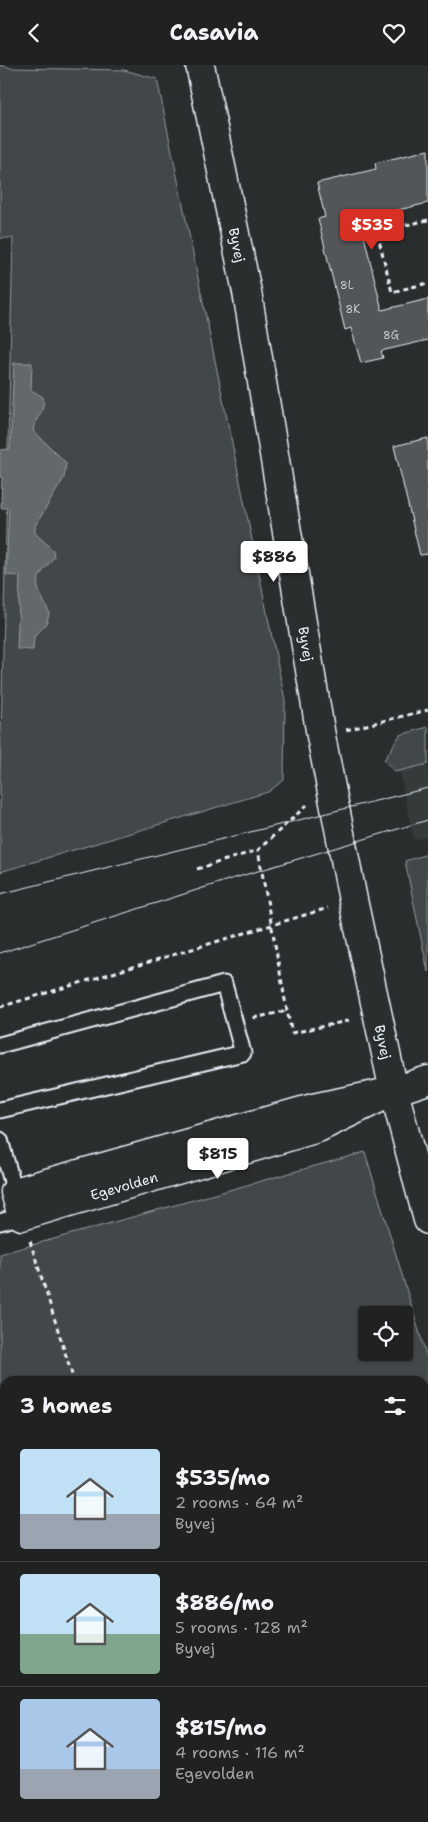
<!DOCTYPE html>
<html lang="en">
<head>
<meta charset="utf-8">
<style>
	:root { --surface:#202222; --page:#2d2f2f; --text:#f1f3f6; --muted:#a2a4a5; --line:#3d3f40; --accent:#d93025 }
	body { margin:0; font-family:"Shantell Sans",sans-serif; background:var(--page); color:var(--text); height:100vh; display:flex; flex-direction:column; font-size:19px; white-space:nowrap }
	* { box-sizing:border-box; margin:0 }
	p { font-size:16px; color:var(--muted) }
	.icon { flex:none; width:28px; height:28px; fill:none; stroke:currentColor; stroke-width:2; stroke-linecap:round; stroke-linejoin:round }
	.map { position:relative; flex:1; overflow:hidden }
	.details { position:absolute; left:0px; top:1311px; width:429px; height:446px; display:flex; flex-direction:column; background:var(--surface); border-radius:15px 15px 0 0; box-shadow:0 1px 4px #0004,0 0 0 1px var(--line) }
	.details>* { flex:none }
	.fabs { position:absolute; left:358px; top:1241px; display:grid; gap:10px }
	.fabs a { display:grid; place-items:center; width:55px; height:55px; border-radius:5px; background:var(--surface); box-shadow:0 1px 4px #0004,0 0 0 1px var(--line); font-size:25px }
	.price { position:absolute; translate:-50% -42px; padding:0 11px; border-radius:5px; background:#fff; color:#222; font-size:16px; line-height:32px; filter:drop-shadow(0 1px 2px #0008) }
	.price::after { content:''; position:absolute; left:50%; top:30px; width:15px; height:11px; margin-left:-8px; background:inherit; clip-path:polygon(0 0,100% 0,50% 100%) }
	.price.on { background:var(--accent); color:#fff }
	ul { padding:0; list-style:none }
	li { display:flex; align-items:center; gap:15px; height:125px; padding:0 20px }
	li+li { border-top:1px solid var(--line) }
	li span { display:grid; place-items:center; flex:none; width:140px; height:100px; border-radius:5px; color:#555 }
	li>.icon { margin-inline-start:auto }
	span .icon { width:60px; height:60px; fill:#fffc; stroke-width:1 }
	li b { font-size:21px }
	h2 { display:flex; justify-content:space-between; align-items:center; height:60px; padding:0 20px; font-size:21px }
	header { display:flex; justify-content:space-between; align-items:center; height:65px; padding:0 20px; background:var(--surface); font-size:22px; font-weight:700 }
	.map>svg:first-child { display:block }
	.built { fill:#363a3b }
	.green { fill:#424648; stroke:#959ca0; fill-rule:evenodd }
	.water { fill:#63686b; stroke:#989fa3 }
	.building { fill:#535759; stroke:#e8f1f8 }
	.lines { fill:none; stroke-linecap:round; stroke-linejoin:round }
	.service-casing { stroke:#e8f1f8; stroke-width:19 }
	.minor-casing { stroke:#e8f1f8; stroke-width:31 }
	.tertiary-casing { stroke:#e8f1f8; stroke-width:31 }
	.path { stroke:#e8f1f8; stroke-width:3; stroke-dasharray:5 4; stroke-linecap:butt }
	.service { stroke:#2a2d2e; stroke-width:15 }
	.minor { stroke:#2a2d2e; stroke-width:28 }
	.tertiary { stroke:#2a2d2e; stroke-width:28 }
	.tram { stroke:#e8f1f8; stroke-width:1 }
	.labels { text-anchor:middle; stroke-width:5; stroke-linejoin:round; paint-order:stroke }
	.number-label { font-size:11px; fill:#c3cad0 }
	.street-label { font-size:14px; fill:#e8f1f8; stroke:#2a2d2e }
</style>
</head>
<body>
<header><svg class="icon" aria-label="back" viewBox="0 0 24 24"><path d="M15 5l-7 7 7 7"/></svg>Casavia<svg class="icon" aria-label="heart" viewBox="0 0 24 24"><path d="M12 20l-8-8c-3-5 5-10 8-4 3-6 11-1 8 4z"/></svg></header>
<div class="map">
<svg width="428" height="1757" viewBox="0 0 428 1757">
	<rect width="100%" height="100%" fill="#2a2d2e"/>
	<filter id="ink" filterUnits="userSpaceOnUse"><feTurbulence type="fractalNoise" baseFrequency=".02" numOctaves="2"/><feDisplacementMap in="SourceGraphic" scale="10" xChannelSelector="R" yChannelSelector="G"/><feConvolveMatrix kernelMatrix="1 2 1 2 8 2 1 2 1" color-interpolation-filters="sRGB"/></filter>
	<g filter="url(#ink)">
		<!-- built -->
		<path class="built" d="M428 698V772L414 775 399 704Z"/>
		<!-- green -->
		<path class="green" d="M0 0 11 3 124 5 157 14 285 635 284 715 268 727 0 807V713L13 173H0Z
			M428 662V699L395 707 384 695 400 670Z
			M428 789V907L405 796Z
			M365 1087 428 1296V1345L424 1346V1316H5V1479L0 1480V1189ZM366 1250H404V1288H366Z"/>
		<!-- water -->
		<path class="water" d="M14 298H32L31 325 43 332C46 347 35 352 33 365L66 398 64 413 35 461V468L53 485 54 492C32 519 34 516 49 547L47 558 34 572 33 585 17 584 20 511 6 510 9 443H1L2 412H0V385L10 384Z"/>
		<!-- building -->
		<path class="building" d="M428 85V138L360 154 382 245 428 234V275L381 286 383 293 361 298 351 263 345 265 318 154 325 152 317 118 376 104 375 98Z
			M428 373V489L420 490 394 381Z"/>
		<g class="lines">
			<!-- service casing -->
			<g class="service-casing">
				<path id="service" d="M0 980 224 919 243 988 0 1045
					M0 1075 15 1127
					M0 1157 22 1151"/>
			</g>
			<!-- minor casing -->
			<g class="minor-casing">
				<path id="minor" d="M394 1026 318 1063 22 1151 15 1127 313 1043Z"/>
			</g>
			<!-- tertiary casing -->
			<g class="tertiary-casing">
				<path id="tertiary" d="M200 0 247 227 321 671 353 835 394 1026 428 1155
					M394 1026 428 1015"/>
			</g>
			<!-- path -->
			<path class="path" d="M428 155 377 167 392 227 428 218
				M346 665 428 645
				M307 740 258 785 287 946 292 968 352 955
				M197 804 258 785
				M0 942 328 843
				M253 953 287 946
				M30 1176 74 1316
				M424 1365 428 1363
				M0 1368 5 1371
				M0 1504 5 1502
				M0 1680 5 1691
				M35 1752 37 1757"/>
			<!-- service -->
			<use href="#service" class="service"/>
			<!-- minor -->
			<use href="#minor" class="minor"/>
			<!-- tertiary -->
			<use href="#tertiary" class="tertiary"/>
			<!-- tram -->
			<path class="tram" d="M0 829 428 723
				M0 888 228 815 428 755"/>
		</g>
	</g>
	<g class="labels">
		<!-- number labels -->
		<g class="number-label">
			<text x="347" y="224">8L</text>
			<text x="353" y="248">8K</text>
			<text x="391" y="274">8G</text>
		</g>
		<!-- street labels -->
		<g class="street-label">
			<text transform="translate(237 180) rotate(78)" y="5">Byvej</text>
			<text transform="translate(306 579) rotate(81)" y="5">Byvej</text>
			<text transform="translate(383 977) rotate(78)" y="5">Byvej</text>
			<text transform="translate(124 1121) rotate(-16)" y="5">Egevolden</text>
		</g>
	</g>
</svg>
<div class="fabs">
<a><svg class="icon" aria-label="locate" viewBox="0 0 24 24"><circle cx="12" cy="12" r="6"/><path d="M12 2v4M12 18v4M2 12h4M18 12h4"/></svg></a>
</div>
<b class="price on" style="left:372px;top:186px">$535</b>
<b class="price" style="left:274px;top:518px">$886</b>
<b class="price" style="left:218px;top:1115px">$815</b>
<section class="details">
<h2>3 homes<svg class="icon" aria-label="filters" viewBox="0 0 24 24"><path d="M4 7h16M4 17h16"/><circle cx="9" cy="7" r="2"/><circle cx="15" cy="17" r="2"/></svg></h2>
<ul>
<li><span style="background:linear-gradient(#bfe0f5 65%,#9aa5b1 0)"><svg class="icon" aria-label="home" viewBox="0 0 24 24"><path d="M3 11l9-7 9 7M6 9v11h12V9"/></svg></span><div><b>$535/mo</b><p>2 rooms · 64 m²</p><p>Byvej</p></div></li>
<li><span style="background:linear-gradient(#bfe0f5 60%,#7fa58c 0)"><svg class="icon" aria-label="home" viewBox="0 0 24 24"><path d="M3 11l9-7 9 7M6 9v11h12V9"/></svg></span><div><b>$886/mo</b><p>5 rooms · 128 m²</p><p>Byvej</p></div></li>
<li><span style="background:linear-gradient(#a9c7e8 70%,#9aa5b1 0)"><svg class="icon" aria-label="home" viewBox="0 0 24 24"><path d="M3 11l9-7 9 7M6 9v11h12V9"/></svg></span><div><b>$815/mo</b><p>4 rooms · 116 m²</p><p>Egevolden</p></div></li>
</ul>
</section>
</div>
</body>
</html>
